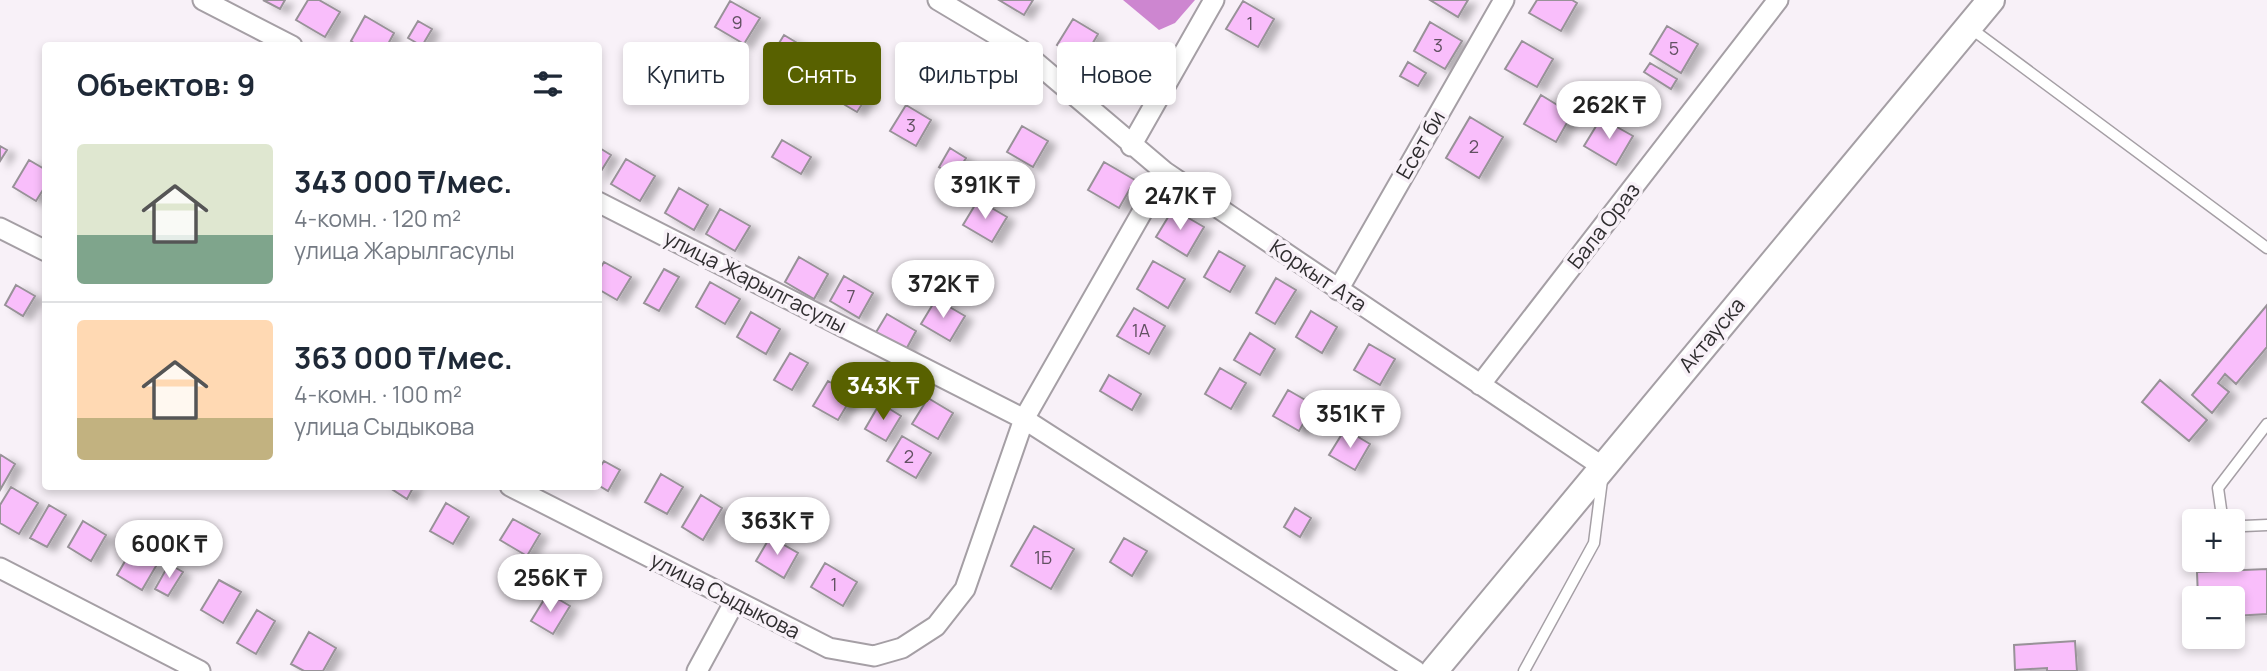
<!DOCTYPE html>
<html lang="ru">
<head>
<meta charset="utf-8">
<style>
	:root { --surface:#fff; --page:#f2f2f3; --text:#1f2937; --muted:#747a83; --line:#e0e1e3; --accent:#586100 }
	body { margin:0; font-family:Manrope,sans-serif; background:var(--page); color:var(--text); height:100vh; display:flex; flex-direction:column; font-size:26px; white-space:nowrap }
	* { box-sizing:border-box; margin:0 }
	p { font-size:23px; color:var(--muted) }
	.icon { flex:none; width:38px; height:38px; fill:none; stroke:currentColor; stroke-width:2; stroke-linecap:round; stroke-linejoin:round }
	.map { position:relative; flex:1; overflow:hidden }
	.sheet { position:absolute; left:42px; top:42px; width:560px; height:448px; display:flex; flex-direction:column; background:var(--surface); border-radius:7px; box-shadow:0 4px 10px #0003 }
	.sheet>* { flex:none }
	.banner { position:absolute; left:623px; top:42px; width:665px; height:63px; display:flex; gap:14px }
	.buttons { position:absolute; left:2182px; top:509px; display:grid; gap:14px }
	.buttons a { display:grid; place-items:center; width:63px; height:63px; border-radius:7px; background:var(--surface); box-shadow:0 4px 10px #0003; font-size:35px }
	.price { position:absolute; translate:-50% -60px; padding:0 16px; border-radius:24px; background:#fff; color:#222; font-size:23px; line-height:46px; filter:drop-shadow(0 2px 4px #0008) }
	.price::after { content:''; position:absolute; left:50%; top:42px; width:21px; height:16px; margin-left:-10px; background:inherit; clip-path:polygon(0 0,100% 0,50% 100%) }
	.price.current { background:var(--accent); color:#fff }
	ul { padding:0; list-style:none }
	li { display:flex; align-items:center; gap:21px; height:175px; padding:0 35px }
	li+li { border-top:2px solid var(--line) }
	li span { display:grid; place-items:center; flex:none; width:196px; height:140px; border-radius:7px; color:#555 }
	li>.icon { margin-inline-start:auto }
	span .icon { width:84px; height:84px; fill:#fffc; stroke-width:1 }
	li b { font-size:30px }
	h2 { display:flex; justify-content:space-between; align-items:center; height:84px; padding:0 35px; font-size:30px }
	.tag { padding:0 24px; border-radius:7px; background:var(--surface); box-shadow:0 4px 10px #0003; font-size:24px; line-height:63px }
	.tag.current { background:var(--accent); color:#fff }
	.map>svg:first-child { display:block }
	.water { fill:#cd86d0 }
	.building { fill:#f9befb; stroke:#989298; stroke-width:2; filter:url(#shadow) }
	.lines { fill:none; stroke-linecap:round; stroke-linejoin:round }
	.service-casing { stroke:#a59fa5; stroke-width:13 }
	.minor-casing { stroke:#a59fa5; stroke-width:23 }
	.secondary-casing { stroke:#a59fa5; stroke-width:30 }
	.service { stroke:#fff; stroke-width:10 }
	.minor { stroke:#fff; stroke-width:19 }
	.secondary { stroke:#fff; stroke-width:26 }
	.labels { text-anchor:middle; stroke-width:7; stroke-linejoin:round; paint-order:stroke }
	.number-label { font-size:18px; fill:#625162 }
	.street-label { font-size:21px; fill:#2f2d2f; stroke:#f8f1f8 }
</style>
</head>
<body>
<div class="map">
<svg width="2267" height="671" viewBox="0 0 2267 671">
	<defs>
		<filter id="shadow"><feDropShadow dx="8" dy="4.5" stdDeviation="3.5" flood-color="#0004"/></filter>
	</defs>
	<rect width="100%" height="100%" fill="#f8f1f8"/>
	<!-- water -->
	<path class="water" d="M1123 0H1195L1175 23 1159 30Z"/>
	<!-- building -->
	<path class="building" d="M263 0H285L280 9Z
		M308 0H319L340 12 325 37 296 20Z
		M999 0H1033L1024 15Z
		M1430 0H1468L1458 17Z
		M1537 0H1572L1577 3 1561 31 1529 13Z
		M730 1 760 18 744 44 715 27Z
		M1243 1 1274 19 1258 47 1226 29Z
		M365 16 394 33 387 46H358L351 41Z
		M1073 19 1098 34 1083 60 1057 45Z
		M418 21 432 29 422 46 408 38Z
		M1430 22 1462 41 1445 69 1414 51Z
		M1667 26 1698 44 1681 73 1650 54Z
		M784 35 809 50 794 76 768 61Z
		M1522 41 1553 59 1537 87 1505 69Z
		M1124 56 1150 71 1135 97 1109 82Z
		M1408 62 1426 73 1418 86 1400 76Z
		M1650 63 1677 79 1671 89 1644 72Z
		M855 87 868 95 857 112 845 105Z
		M1541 95 1572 114 1556 142 1524 124Z
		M906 105 931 120 916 146 890 131Z
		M1470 117 1503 137 1479 178 1446 158Z
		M1601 118 1633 136 1616 165 1584 146Z
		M1022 126 1048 141 1033 167 1007 152Z
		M782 140 811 157 801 174 772 157Z
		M0 146 7 150 0 161Z
		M598 147 611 155 598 176Z
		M950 148 966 158 955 176 939 167Z
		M626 159 655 176 640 201 611 184Z
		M29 160 46 170V185L36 201 13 187Z
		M1104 162 1135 180 1119 208 1088 190Z
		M679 188 708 205 694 230 665 213Z
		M978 200 1007 217 992 242 963 225Z
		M720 209 750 226 735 251 706 234Z
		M1173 209 1204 227 1187 256 1156 237Z
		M1219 251 1245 266 1230 292 1204 277Z
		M799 257 828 274 814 299 785 282Z
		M1153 261 1185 279 1168 308 1137 289Z
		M604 262 631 277 617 300 598 289V272Z
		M664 269 679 277 659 311 644 303Z
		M844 276 873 293 859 318 830 301Z
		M1276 278 1296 290 1275 324 1256 313Z
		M710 282 740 299 725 324 696 307Z
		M16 285 35 296 23 316 5 305Z
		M936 299 965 316 950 341 921 324Z
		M2267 305V347L2236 384 2225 374 2218 383 2229 392 2212 413 2192 395Z
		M1134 308 1165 326 1149 354 1117 336Z
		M1311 311 1337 327 1322 353 1296 337Z
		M751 312 780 329 766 354 737 337Z
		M887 314 916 331 902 357 872 339Z
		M1250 333 1275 349 1260 375 1234 360Z
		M1369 344 1395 359 1380 385 1354 370Z
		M790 353 808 363 792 390 774 380Z
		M1220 368 1246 383 1231 409 1205 394Z
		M1109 375 1141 394 1132 410 1100 391Z
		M2160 380 2207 420 2189 441 2142 402Z
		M828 381 853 395 838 420 813 406Z
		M1288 390 1314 405 1299 431 1273 416Z
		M928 398 953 413 938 439 912 424Z
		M880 403 901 416 886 441 865 429Z
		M1345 429 1370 444 1355 470 1329 455Z
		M902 436 931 453 916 478 887 461Z
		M1 455 15 464 0 490V457Z
		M604 461 620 470 608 491 598 485V470Z
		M661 474 683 487 667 514 645 502Z
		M387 486H414L407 499Z
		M11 487 38 503 19 534 0 523V505Z
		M701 495 722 508 703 540 682 527Z
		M446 503 469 517 453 544 430 531Z
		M49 505 66 515 47 547 30 538Z
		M1295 508 1311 518 1300 537 1284 527Z
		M513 519 540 534 527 556 500 540Z
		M83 521 106 535 91 561 68 547Z
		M1034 526 1074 549 1051 589 1011 566Z
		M770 537 798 553 784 578 756 561Z
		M1124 538 1147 551 1132 576 1110 562Z
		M131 551 156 566 142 590 117 575Z
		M825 563 857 582 843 606 811 587Z
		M169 564 183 572 168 596 155 589Z
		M2267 569V614L2233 616V598H2198L2197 572Z
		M219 580 241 592 223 623 201 610Z
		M548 593 570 606 553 634 531 621Z
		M257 610 275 621 256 654 237 643Z
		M309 632 336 648 323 671H304L291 664Z
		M2075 641 2077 671H2047V668L2015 670 2014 645Z"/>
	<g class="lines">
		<!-- service casing -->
		<g class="service-casing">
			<path id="service" d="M1969 27 2267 248
				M2267 424 2218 488 2222 516 2244 526 2267 525
				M1524 671 1594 543 1602 480"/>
		</g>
		<!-- minor casing -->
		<g class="minor-casing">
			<path id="minor" d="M203 0 292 46
				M938 0 1020 49 1165 172 1603 467
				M1131 146 1214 0
				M598 202 1024 419 1416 671
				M0 228 46 251
				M1338 290 1504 0
				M1480 385 1778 0
				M510 486 829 648 874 656 902 648 936 626 965 589 1024 419 1165 172
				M0 568 200 671
				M697 671 735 601"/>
		</g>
		<!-- secondary casing -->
		<g class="secondary-casing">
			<path id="secondary" d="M1434 671 1991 0"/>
		</g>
		<!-- service -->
		<use href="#service" class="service"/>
		<!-- minor -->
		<use href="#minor" class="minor"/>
		<!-- secondary -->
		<use href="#secondary" class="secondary"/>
	</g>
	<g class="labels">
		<!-- number labels -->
		<g class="number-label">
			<text x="737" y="29">9</text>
			<text x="1250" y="30">1</text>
			<text x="1438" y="52">3</text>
			<text x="1674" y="55">5</text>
			<text x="911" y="132">3</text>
			<text x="1474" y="153">2</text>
			<text x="851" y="303">7</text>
			<text x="1141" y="337">1А</text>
			<text x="909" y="463">2</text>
			<text x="1043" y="564">1Б</text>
			<text x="834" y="591">1</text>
		</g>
		<!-- street labels -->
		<g class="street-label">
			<text transform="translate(1421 145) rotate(-60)" y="7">Есет би</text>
			<text transform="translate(1604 226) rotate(-52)" y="7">Бала Ораз</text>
			<text transform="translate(1318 276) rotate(34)" y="7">Коркыт Ата</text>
			<text transform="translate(755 282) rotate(27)" y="7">улица Жарылгасулы</text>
			<text transform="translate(1712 335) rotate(-50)" y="7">Актауска</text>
			<text transform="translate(725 596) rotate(27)" y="7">улица Сыдыкова</text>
		</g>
	</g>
</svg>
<div class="buttons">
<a>+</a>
<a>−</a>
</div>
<b class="price" style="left:1609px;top:141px">262K ₸</b>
<b class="price" style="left:985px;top:221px">391K ₸</b>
<b class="price" style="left:1180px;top:232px">247K ₸</b>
<b class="price" style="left:943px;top:320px">372K ₸</b>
<b class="price current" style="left:883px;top:422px">343K ₸</b>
<b class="price" style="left:1350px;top:450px">351K ₸</b>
<b class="price" style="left:777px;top:557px">363K ₸</b>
<b class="price" style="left:169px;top:580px">600K ₸</b>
<b class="price" style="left:550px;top:614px">256K ₸</b>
<div class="banner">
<a class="tag">Купить</a>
<a class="tag current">Снять</a>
<a class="tag">Фильтры</a>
<a class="tag">Новое</a>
</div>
<section class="sheet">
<h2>Объектов: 9<svg class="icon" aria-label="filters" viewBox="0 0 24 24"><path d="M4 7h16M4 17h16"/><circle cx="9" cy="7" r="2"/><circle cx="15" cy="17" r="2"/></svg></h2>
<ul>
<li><span style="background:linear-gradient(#dfe7d0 65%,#7fa58c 0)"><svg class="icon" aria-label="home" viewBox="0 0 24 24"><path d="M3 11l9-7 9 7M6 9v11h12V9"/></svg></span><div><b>343 000 ₸/мес.</b><p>4-комн. · 120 m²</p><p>улица Жарылгасулы</p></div></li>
<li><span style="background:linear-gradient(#ffd9b3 70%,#c2b280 0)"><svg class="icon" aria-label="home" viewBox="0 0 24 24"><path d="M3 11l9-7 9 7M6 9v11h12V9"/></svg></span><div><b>363 000 ₸/мес.</b><p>4-комн. · 100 m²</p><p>улица Сыдыкова</p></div></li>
</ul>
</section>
</div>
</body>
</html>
